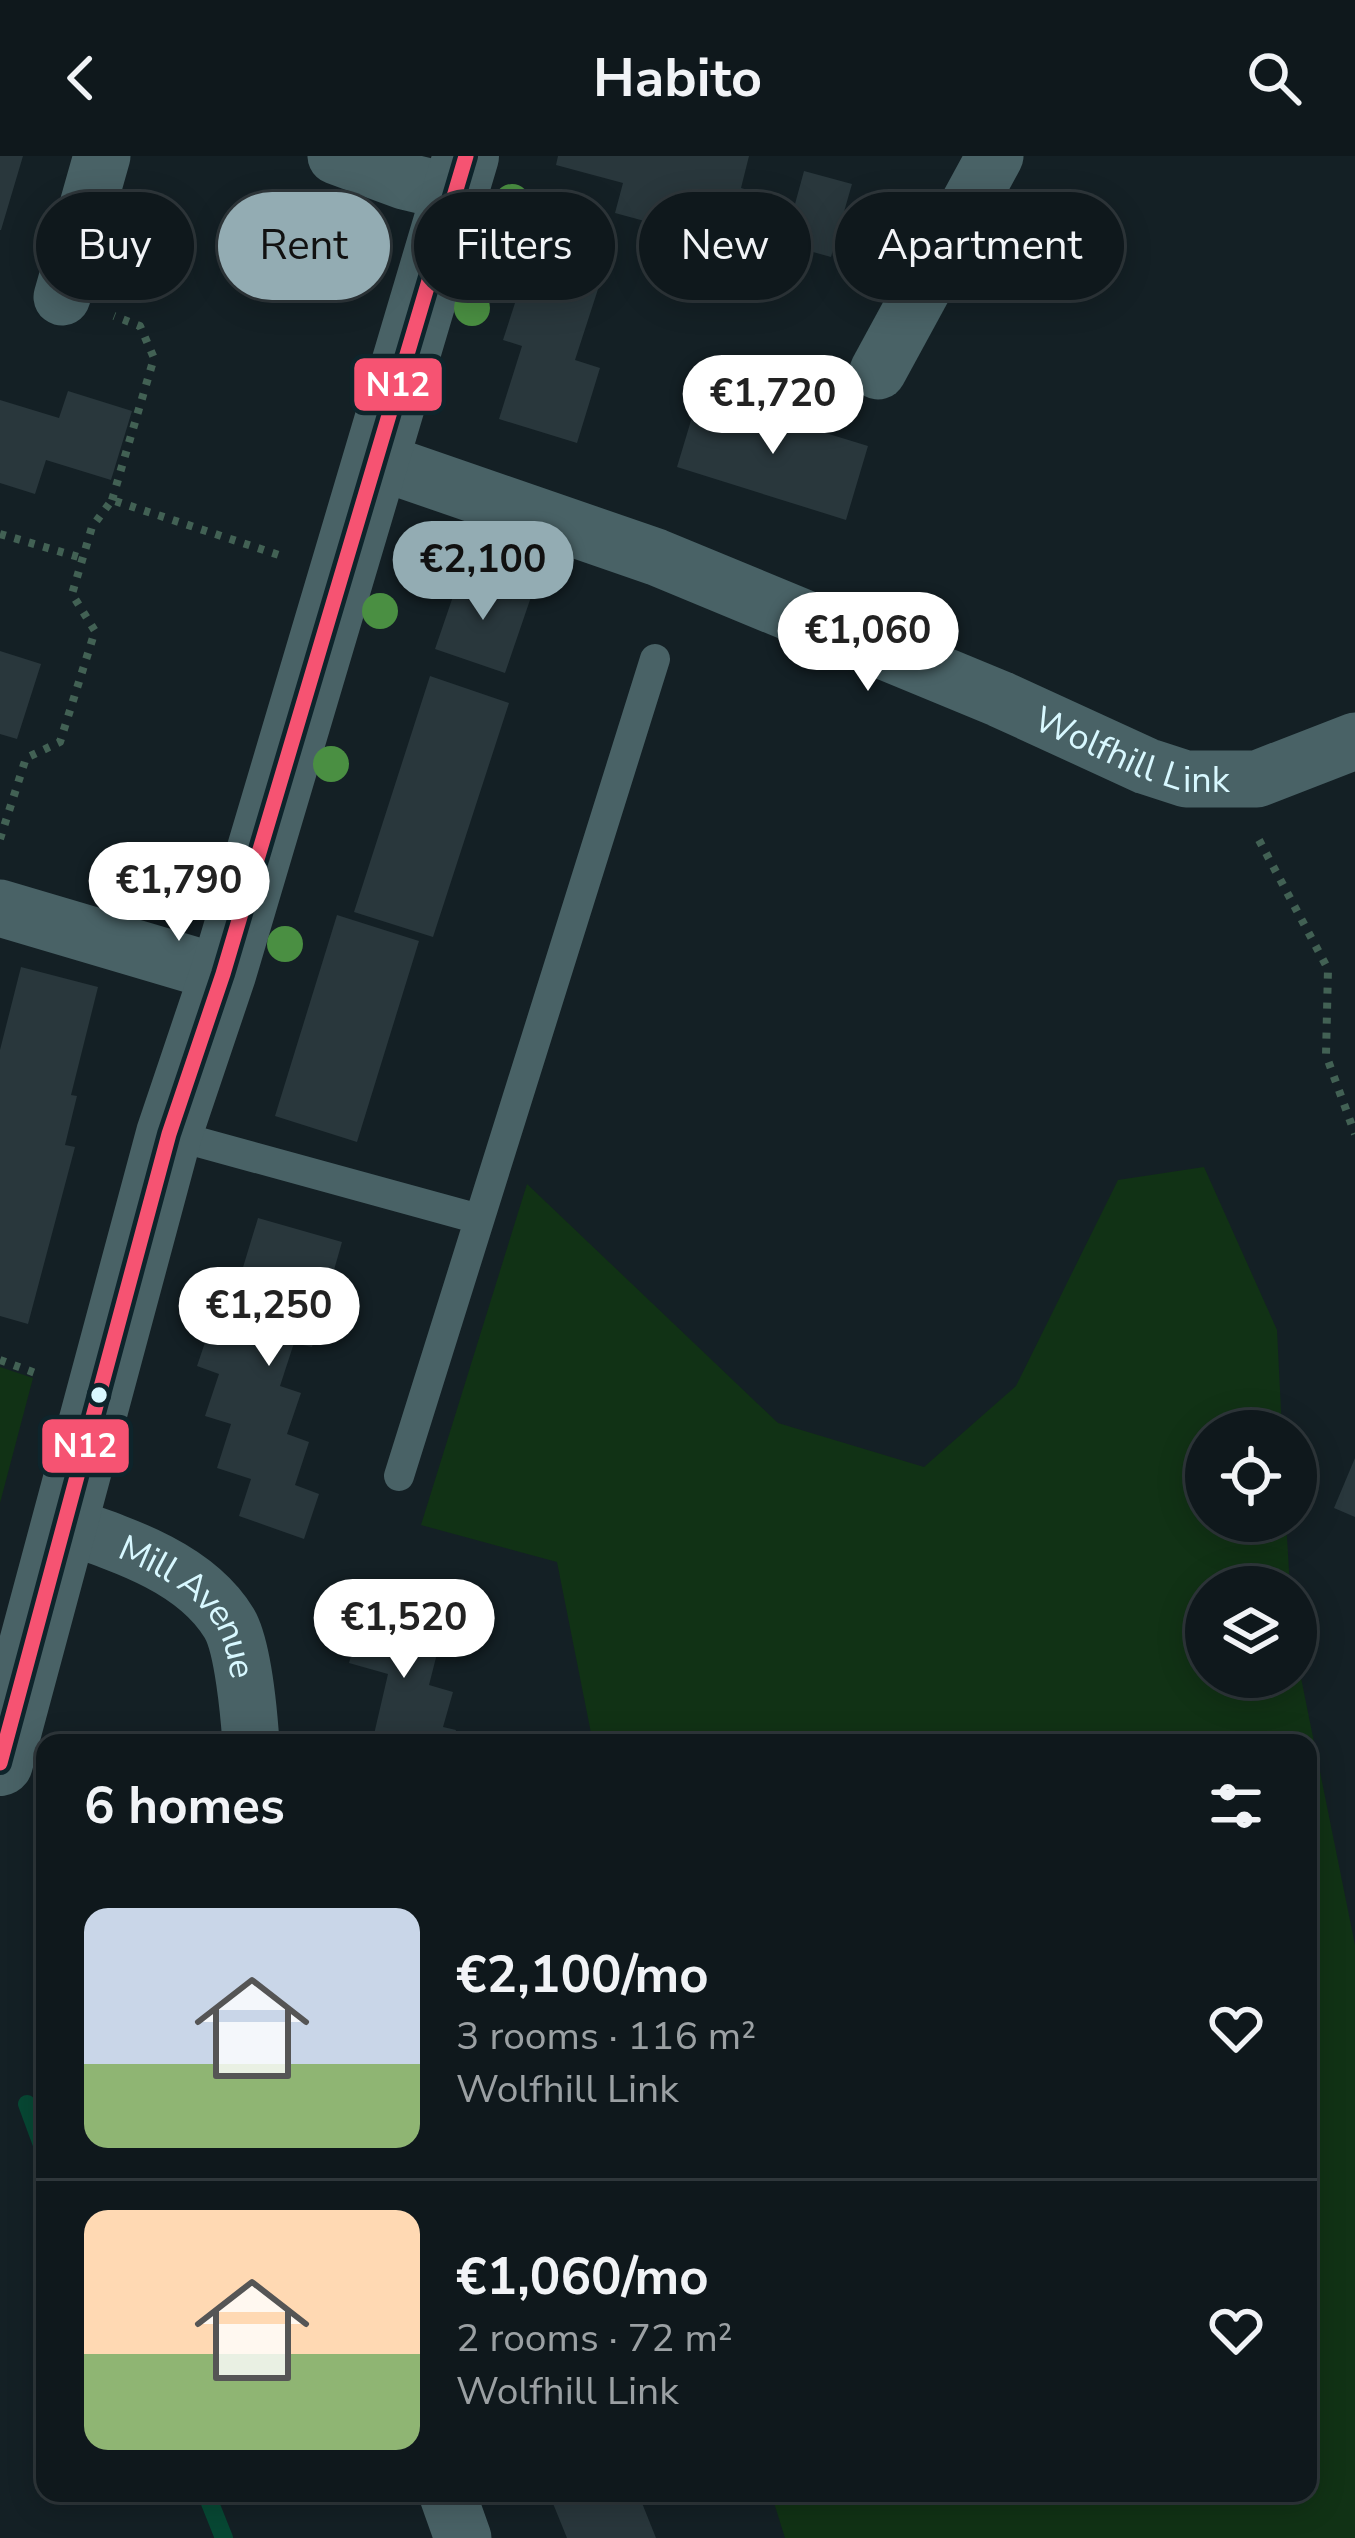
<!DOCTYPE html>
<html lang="en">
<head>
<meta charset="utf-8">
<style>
	:root { --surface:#0f181c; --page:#182125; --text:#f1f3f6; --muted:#9ba0a3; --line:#2f373b; --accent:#93acb3 }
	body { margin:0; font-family:"Nunito Sans",sans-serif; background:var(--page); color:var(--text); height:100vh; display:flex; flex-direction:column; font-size:45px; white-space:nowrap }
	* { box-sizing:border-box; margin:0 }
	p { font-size:39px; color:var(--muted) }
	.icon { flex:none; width:66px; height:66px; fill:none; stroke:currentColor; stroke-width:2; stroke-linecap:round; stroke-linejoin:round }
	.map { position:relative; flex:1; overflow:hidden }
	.panel { position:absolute; left:36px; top:1578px; width:1281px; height:768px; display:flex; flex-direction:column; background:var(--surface); border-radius:24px; box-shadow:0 6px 30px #0003,0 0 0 3px var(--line) }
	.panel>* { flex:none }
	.guide { position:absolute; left:36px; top:36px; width:1284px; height:108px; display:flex; gap:24px }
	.buttons { position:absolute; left:1185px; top:1254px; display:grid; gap:24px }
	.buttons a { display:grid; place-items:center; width:132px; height:132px; border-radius:50%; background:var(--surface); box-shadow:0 6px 30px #0003,0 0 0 3px var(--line); font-size:60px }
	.price { position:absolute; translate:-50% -102px; padding:0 27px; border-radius:42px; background:#fff; color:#222; font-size:39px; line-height:78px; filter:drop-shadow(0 3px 6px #0008) }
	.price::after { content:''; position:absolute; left:50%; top:72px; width:36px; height:27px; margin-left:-18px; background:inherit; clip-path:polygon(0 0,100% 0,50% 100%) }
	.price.active { background:var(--accent); color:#111 }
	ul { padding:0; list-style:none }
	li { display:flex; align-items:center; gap:36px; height:300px; padding:0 48px }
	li+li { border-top:3px solid var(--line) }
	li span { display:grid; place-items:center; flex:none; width:336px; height:240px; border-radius:24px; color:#555 }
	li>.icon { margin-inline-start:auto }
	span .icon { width:144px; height:144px; fill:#fffc; stroke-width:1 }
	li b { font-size:51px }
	h2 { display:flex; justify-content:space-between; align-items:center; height:144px; padding:0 48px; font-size:51px }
	.pill { padding:0 42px; border-radius:54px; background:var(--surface); box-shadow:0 6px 30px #0003,0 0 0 3px var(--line); font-size:42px; line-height:108px }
	.pill.active { background:var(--accent); color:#111 }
	header { display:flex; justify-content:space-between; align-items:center; height:156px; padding:0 48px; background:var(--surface); font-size:54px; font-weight:700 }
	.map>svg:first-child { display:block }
	.green { fill:#113215 }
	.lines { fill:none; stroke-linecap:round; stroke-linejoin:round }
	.stream { stroke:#074834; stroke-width:18 }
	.building { fill:#29373c }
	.path { stroke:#426154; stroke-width:8; stroke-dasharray:6 9; stroke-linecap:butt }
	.service { stroke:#496266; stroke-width:30 }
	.minor { stroke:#496266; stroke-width:57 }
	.tertiary { stroke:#496266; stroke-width:66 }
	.bus-1-casing { stroke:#0e242b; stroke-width:24 }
	.bus-1 { stroke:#f65372; stroke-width:15 }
	.tree { fill:#4a8f42 }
	.bus-dot { fill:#d8f8ff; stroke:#0e242b; stroke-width:4.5 }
	.labels { text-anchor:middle; stroke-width:9; stroke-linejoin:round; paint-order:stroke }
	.street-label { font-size:36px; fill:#d8f8ff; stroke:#0e242b }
	.line-badge { stroke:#0e242b; stroke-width:4.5 }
	.badge-label { font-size:33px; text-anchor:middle; font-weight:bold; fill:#fff }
</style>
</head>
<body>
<header><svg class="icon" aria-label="back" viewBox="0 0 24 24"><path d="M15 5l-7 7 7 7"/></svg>Habito<svg class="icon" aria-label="search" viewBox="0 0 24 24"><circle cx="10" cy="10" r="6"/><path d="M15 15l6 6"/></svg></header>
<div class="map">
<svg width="1355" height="2382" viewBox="0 0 1355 2382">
	<rect width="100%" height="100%" fill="#142025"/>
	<!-- green -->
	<path class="green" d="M1204 1011 1277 1174 1282 1275H1206V1365H1286L1290 1431H1206V1521H1296V1497L1355 1789V2382H785L771 2337H1308V1587H593L557 1406 421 1369 527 1028 778 1267 924 1311 1016 1230 1118 1024Z
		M0 1211 33 1222 0 1347Z"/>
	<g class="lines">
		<!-- stream -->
		<path class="stream" d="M27 1948 45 1997
			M206 2337 224 2382"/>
	</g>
	<!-- building -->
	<path class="building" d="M0 0H23L1 74H0Z
		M558 0H749L741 32 795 48 804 15 852 28 831 101 777 86 767 123 712 108 718 85 615 57 623 27 556 9Z
		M529 104 600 127 575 204 600 212 577 287 499 263 522 190 503 184Z
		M68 235 132 255 111 324 46 304 35 338 0 327V244L59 262Z
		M699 238 868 290 846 364 677 311Z
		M461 417 531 441 505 517 435 493Z
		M0 495 41 508 17 583 0 578Z
		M430 520 509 547 433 781 354 756Z
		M337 759 419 785 357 986 275 960Z
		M21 811 98 831 71 939 77 940 65 989 75 991 28 1168 0 1160V894Z
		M258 1062 342 1086 312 1191 294 1187 280 1230 301 1237 287 1278 309 1286 295 1329 319 1338 304 1383 239 1360 251 1323 217 1312 231 1268 205 1260 219 1218 197 1210 214 1160 227 1164Z
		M1355 1302V1361L1334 1352Z
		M363 1456 442 1478 429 1529 453 1536 443 1571 456 1574 452 1587H372L388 1518 349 1507Z
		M574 2337H638L656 2382H567L552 2345Z"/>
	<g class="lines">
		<!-- path -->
		<path class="path" d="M112 344 154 202 140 170 114 160
			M0 378 82 402
			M0 683 26 602 60 586 95 475 72 438 92 371 112 344 279 399
			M1259 684 1328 813 1326 899 1355 978
			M0 1204 38 1218"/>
		<!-- service -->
		<path class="service" d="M169 978 479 1063
			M399 1320 655 503"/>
		<!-- minor -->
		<g class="minor">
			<path d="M336 0 404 25 454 37"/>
			<path d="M62 141 102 0"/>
			<path d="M878 215 995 0"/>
			<path id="s1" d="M375 304 656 401 1000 543 1146 610 1186 623H1257L1355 585"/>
			<path d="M0 752 223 818"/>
			<path id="s2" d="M62 1368C121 1388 195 1411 229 1467 243 1490 249 1558 251 1587"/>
			<path d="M447 2337 463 2382"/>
		</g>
		<!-- tertiary -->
		<path class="tertiary" d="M0 1607 169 978 223 818 466 0"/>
		<!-- bus-1 casing -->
		<g class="bus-1-casing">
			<path id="bus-1" d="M0 1607 169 978 223 818 466 0"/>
		</g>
		<!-- bus-1 -->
		<use href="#bus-1" class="bus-1"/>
	</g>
	<!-- trees -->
	<g class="tree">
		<circle cx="512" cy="46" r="18"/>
		<circle cx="367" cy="92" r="18"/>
		<circle cx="472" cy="152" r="18"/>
		<circle cx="380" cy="455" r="18"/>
		<circle cx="331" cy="608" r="18"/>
		<circle cx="285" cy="788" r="18"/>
	</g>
	<!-- markers -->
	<circle class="bus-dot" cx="99" cy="1239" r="10"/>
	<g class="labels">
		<!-- street labels -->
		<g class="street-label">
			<text dy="13" stroke="none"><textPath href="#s1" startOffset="813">Wolfhill Link</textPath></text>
			<text dy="13" stroke="none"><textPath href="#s2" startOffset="159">Mill Avenue</textPath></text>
		</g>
	</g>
	<g class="line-badge">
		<rect x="352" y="200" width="92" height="57" rx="12" fill="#f65372"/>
		<rect x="40" y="1261" width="91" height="58" rx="12" fill="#f65372"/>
	</g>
	<g class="badge-label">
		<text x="398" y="240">N12</text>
		<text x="85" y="1301">N12</text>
	</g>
</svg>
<div class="buttons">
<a><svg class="icon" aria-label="locate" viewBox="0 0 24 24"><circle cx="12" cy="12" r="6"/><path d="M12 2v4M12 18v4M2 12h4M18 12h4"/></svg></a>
<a><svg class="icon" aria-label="layers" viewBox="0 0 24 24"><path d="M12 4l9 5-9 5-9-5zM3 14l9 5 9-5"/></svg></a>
</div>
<b class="price" style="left:773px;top:301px">€1,720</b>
<b class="price active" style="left:483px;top:467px">€2,100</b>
<b class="price" style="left:868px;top:538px">€1,060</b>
<b class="price" style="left:179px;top:788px">€1,790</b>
<b class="price" style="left:269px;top:1213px">€1,250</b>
<b class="price" style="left:404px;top:1525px">€1,520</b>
<div class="guide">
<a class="pill">Buy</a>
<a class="pill active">Rent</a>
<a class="pill">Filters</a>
<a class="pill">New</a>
<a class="pill">Apartment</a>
</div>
<section class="panel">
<h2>6 homes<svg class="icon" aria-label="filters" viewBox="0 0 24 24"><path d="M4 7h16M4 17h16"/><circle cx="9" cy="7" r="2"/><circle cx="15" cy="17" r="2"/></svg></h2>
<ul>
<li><span style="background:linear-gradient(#c9d6e8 65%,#8fb573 0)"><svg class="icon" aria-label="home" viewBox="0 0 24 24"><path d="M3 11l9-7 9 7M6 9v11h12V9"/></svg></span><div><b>€2,100/mo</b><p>3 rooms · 116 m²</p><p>Wolfhill Link</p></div><svg class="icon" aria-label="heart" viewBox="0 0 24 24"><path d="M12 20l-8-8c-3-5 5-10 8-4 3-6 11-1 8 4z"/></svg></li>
<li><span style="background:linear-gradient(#ffd9b3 60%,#8fb573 0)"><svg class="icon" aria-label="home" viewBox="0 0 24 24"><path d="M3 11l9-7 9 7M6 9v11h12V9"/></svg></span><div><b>€1,060/mo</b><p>2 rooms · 72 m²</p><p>Wolfhill Link</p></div><svg class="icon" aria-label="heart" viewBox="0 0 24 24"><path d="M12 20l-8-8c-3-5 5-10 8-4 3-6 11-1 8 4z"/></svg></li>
</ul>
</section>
</div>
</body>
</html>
